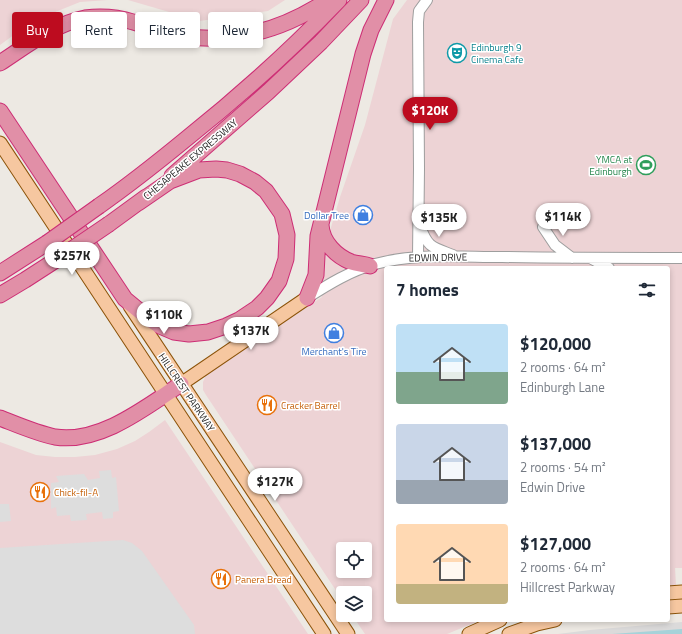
<!DOCTYPE html>
<html lang="en">
<head>
<meta charset="utf-8">
<style>
	:root { --surface:#fff; --page:#f6f6f7; --text:#1f2937; --muted:#747a83; --accent:#bd0c1f }
	body { margin:0; font-family:"Titillium Web",sans-serif; background:var(--page); color:var(--text); height:100vh; display:flex; flex-direction:column; font-size:15px; white-space:nowrap }
	* { box-sizing:border-box; margin:0 }
	p { font-size:13px; color:var(--muted) }
	.icon { flex:none; width:22px; height:22px; fill:none; stroke:currentColor; stroke-width:2; stroke-linecap:round; stroke-linejoin:round }
	.map { position:relative; flex:1; overflow:hidden }
	.side { position:absolute; left:384px; top:266px; width:286px; height:356px; display:flex; flex-direction:column; background:var(--surface); border-radius:4px; box-shadow:0 2px 6px #0003 }
	.side>* { flex:none }
	.guide { position:absolute; left:12px; top:12px; width:312px; height:36px; display:flex; gap:8px }
	.buttons { position:absolute; left:336px; top:542px; display:grid; gap:8px }
	.buttons a { display:grid; place-items:center; width:36px; height:36px; border-radius:4px; background:var(--surface); box-shadow:0 2px 6px #0003; font-size:20px }
	.price { position:absolute; translate:-50% -34px; padding:0 9px; border-radius:14px; background:#fff; color:#222; font-size:13px; line-height:26px; filter:drop-shadow(0 1px 2px #0008) }
	.price::after { content:''; position:absolute; left:50%; top:24px; width:12px; height:9px; margin-left:-6px; background:inherit; clip-path:polygon(0 0,100% 0,50% 100%) }
	.price.selected { background:var(--accent); color:#fff }
	ul { padding:0; list-style:none }
	li { display:flex; align-items:center; gap:12px; height:100px; padding:0 12px }
	li span { display:grid; place-items:center; flex:none; width:112px; height:80px; border-radius:4px; color:#555 }
	li>.icon { margin-inline-start:auto }
	span .icon { width:48px; height:48px; fill:#fffc; stroke-width:1 }
	li b { font-size:17px }
	h2 { display:flex; justify-content:space-between; align-items:center; height:48px; padding:0 12px; font-size:17px }
	.chip { padding:0 14px; border-radius:4px; background:var(--surface); box-shadow:0 2px 6px #0003; font-size:14px; line-height:36px }
	.chip.selected { background:var(--accent); color:#fff }
	.map>svg:first-child { display:block }
	.residential { fill:#dbdada }
	.commercial { fill:#edd3d5; fill-rule:evenodd }
	.parking { fill:#ddd }
	.water { fill:#a6d2d9 }
	.lines { fill:none; stroke-linecap:round; stroke-linejoin:round }
	.minor-casing { stroke:#9e9e9e; stroke-width:12 }
	.major-casing { stroke:#8c5309; stroke-width:15 }
	.highway-casing { stroke:#cd2e75; stroke-width:17 }
	.minor { stroke:#fff; stroke-width:10 }
	.major { stroke:#f6c7a0; stroke-width:13 }
	.highway { stroke:#e18fa7; stroke-width:15 }
	.highway-bridge-casing { stroke:#cd2e75; stroke-width:17; stroke-linecap:butt }
	.highway-bridge { stroke:#e18fa7; stroke-width:15 }
	.labels { text-anchor:middle; stroke-width:3; stroke-linejoin:round; paint-order:stroke }
	.culture-label { font-size:10px; fill:#0d838f; stroke:#fff; text-anchor:start }
	.street-label { font-size:10px; fill:#1d1d1d; stroke:#fff }
	.leisure-label { font-size:10px; fill:#27864d; stroke:#fff; text-anchor:end }
	.shop-label { font-size:10px; fill:#366cbe; stroke:#fff; text-anchor:end }
	.food-label { font-size:10px; fill:#c56008; stroke:#fff; text-anchor:start }
</style>
</head>
<body>
<div class="map">
<svg width="682" height="634" viewBox="0 0 682 634">
	<rect width="100%" height="100%" fill="#ede9e3"/>
	<!-- residential -->
	<path class="residential" d="M682 622V634H558L590 630Z"/>
	<!-- commercial -->
	<path class="commercial" d="M0 0H108L80 2 33 21 0 45Z
		M128 0H285L268 11 200 21Z
		M407 0H682V568H675L676 585 668 586V268H386V620H481L447 634H365L352 615H365V593H343V601L206 395 203 390V382L206 375 322 297 311 283 321 261 340 197 365 125 393 19ZM343 549H365V571H343Z
		M165 420 308 634H0V442L36 455 55 457H75L95 455 117 449 135 441 149 432Z"/>
	<!-- parking -->
	<path class="parking" d="M111 470 112 478 116 477 119 511 113 512V518L103 519 102 512 86 514 87 520 71 521 70 515 57 516 56 507 51 509V483L59 482 56 476 84 474 88 480 100 478 99 471Z
		M0 504H9L11 521 0 522Z
		M123 540 132 543 142 551 194 625 195 634H0V548Z"/>
	<!-- water -->
	<path class="water" d="M682 629V634H612Z"/>
	<g class="lines">
		<!-- minor casing -->
		<g class="minor-casing">
			<path id="minor" d="M420 226C428 248 432 247 453 255
				M543 227 555 245 572 258
				M418 257 419 169 418 22 419 11 427 0
				M592 259 609 268
				M307 298C329 284 350 271 375 264 416 253 460 257 502 257 562 258 622 258 682 258"/>
		</g>
		<!-- major casing -->
		<g class="major-casing">
			<path id="major" d="M0 143 324 634
				M130 306 348 634
				M181 384 307 298
				M668 593 682 592
				M668 607 682 606
				M469 634 500 620
				M509 634 537 624 555 620"/>
		</g>
		<!-- highway casing -->
		<g class="highway-casing">
			<path id="highway" d="M0 63C26 46 54 24 85 18 101 16 117 17 133 22 142 24 151 29 161 32 221 47 277 34 328 0
				M0 111 125 299 148 318 160 326 174 332 189 334 208 332 226 326 239 320 257 308 267 298 279 281 286 259 287 235 282 214 266 191 255 182 240 174 227 170 216 169 199 170 170 181 138 203
				M172 176 268 92 321 42 361 0
				M99 206C129 185 158 162 186 139 240 96 291 50 339 0
				M109 224 146 197
				M321 225C322 242 336 256 351 262 357 264 364 264 370 266
				M0 273 47 243
				M0 295 25 280 59 258
				M307 298 316 275 318 236 363 54 371 30 386 0
				M0 418C18 425 36 433 55 437 100 444 146 407 181 384"/>
		</g>
		<!-- minor -->
		<use href="#minor" class="minor"/>
		<!-- major -->
		<use href="#major" class="major"/>
		<!-- highway -->
		<use href="#highway" class="highway"/>
		<!-- highway-bridge casing -->
		<g class="highway-bridge-casing">
			<path id="highway-bridge" d="M47 243 99 206
				M59 258 109 224"/>
		</g>
		<!-- highway-bridge -->
		<use href="#highway-bridge" class="highway-bridge"/>
	</g>
	<!-- icons -->
	<defs>
		<g id="theatre-ring" transform="scale(1)"><circle r="9.5" fill="#fff" stroke="#0f9aa8" stroke-width="1.5"/><path d="M-5-5.5Q0-4 5-5.5V0Q5 5 0 6Q-5 5-5 0ZM-3.3-2.5H-1v1.5H-3.3ZM1-2.5H3.3v1.5H1ZM-2.8 1Q0 5.5 2.8 1Z" fill="#0f9aa8"/></g>
		<g id="stadium-ring" transform="scale(1)"><circle r="9.5" fill="#fff" stroke="#2e9e5b" stroke-width="1.5"/><path d="M0-5a6.5 5 0 1 0 0 10a6.5 5 0 1 0 0-10ZM-3.5-1.8h7v3.6h-7Z" fill="#2e9e5b"/></g>
		<g id="shop-ring" transform="scale(1)"><circle r="9.5" fill="#fff" stroke="#3f7fe0" stroke-width="1.5"/><path d="M-5-2.5h2.3a2.7 3.5 0 0 1 5.4 0H5L5.5 6h-11ZM-1.5-2.5h3a1.5 2.3 0 0 0-3 0Z" fill="#3f7fe0"/></g>
		<g id="restaurant-ring" transform="scale(1)"><circle r="9.5" fill="#fff" stroke="#e8710a" stroke-width="1.5"/><path d="M-5-6h1v4h1v-4h1v4h1v-4h1v5L-1.5 .5V6h-2V.5L-5-1ZM5-6V6H3V1.5H1.5Q1.5-4 5-6Z" fill="#e8710a"/></g>
	</defs>
	<g fill-rule="evenodd">
		<use href="#theatre-ring" x="457" y="53"/>
		<use href="#stadium-ring" x="646" y="165"/>
		<use href="#shop-ring" x="363" y="215"/>
		<use href="#shop-ring" x="334" y="333"/>
		<use href="#restaurant-ring" x="267" y="405"/>
		<use href="#restaurant-ring" x="40" y="492"/>
		<use href="#restaurant-ring" x="221" y="579"/>
	</g>
	<g class="labels">
		<!-- culture labels -->
		<g class="culture-label">
			<text x="471" y="51">Edinburgh 9<tspan x="471" dy="12">Cinema Cafe</tspan></text>
		</g>
		<!-- street labels -->
		<g class="street-label">
			<text transform="translate(190 159) rotate(-40)" y="4">CHESAPEAKE EXPRESSWAY</text>
			<text transform="translate(438 257) rotate(-1)" y="4">EDWIN DRIVE</text>
			<text transform="translate(187 392) rotate(56)" y="4">HILLCREST PARKWAY</text>
		</g>
		<!-- leisure labels -->
		<g class="leisure-label">
			<text x="632" y="163">YMCA at<tspan x="632" dy="12">Edinburgh</tspan></text>
		</g>
		<!-- shop labels -->
		<g class="shop-label">
			<text x="349" y="219">Dollar Tree</text>
			<text x="334" y="355" text-anchor="middle">Merchant's Tire</text>
		</g>
		<!-- food labels -->
		<g class="food-label">
			<text x="281" y="409">Cracker Barrel</text>
			<text x="54" y="496">Chick-fil-A</text>
			<text x="235" y="583">Panera Bread</text>
		</g>
	</g>
</svg>
<div class="buttons">
<a><svg class="icon" aria-label="locate" viewBox="0 0 24 24"><circle cx="12" cy="12" r="6"/><path d="M12 2v4M12 18v4M2 12h4M18 12h4"/></svg></a>
<a><svg class="icon" aria-label="layers" viewBox="0 0 24 24"><path d="M12 4l9 5-9 5-9-5zM3 14l9 5 9-5"/></svg></a>
</div>
<b class="price selected" style="left:430px;top:131px">$120K</b>
<b class="price" style="left:563px;top:237px">$114K</b>
<b class="price" style="left:439px;top:238px">$135K</b>
<b class="price" style="left:72px;top:276px">$257K</b>
<b class="price" style="left:164px;top:335px">$110K</b>
<b class="price" style="left:251px;top:351px">$137K</b>
<b class="price" style="left:275px;top:502px">$127K</b>
<div class="guide">
<a class="chip selected">Buy</a>
<a class="chip">Rent</a>
<a class="chip">Filters</a>
<a class="chip">New</a>
</div>
<section class="side">
<h2>7 homes<svg class="icon" aria-label="filters" viewBox="0 0 24 24"><path d="M4 7h16M4 17h16"/><circle cx="9" cy="7" r="2"/><circle cx="15" cy="17" r="2"/></svg></h2>
<ul>
<li><span style="background:linear-gradient(#bfe0f5 60%,#7fa58c 0)"><svg class="icon" aria-label="home" viewBox="0 0 24 24"><path d="M3 11l9-7 9 7M6 9v11h12V9"/></svg></span><div><b>$120,000</b><p>2 rooms · 64 m²</p><p>Edinburgh Lane</p></div></li>
<li><span style="background:linear-gradient(#c9d6e8 70%,#9aa5b1 0)"><svg class="icon" aria-label="home" viewBox="0 0 24 24"><path d="M3 11l9-7 9 7M6 9v11h12V9"/></svg></span><div><b>$137,000</b><p>2 rooms · 54 m²</p><p>Edwin Drive</p></div></li>
<li><span style="background:linear-gradient(#ffd9b3 75%,#c2b280 0)"><svg class="icon" aria-label="home" viewBox="0 0 24 24"><path d="M3 11l9-7 9 7M6 9v11h12V9"/></svg></span><div><b>$127,000</b><p>2 rooms · 64 m²</p><p>Hillcrest Parkway</p></div></li>
</ul>
</section>
</div>
</body>
</html>
